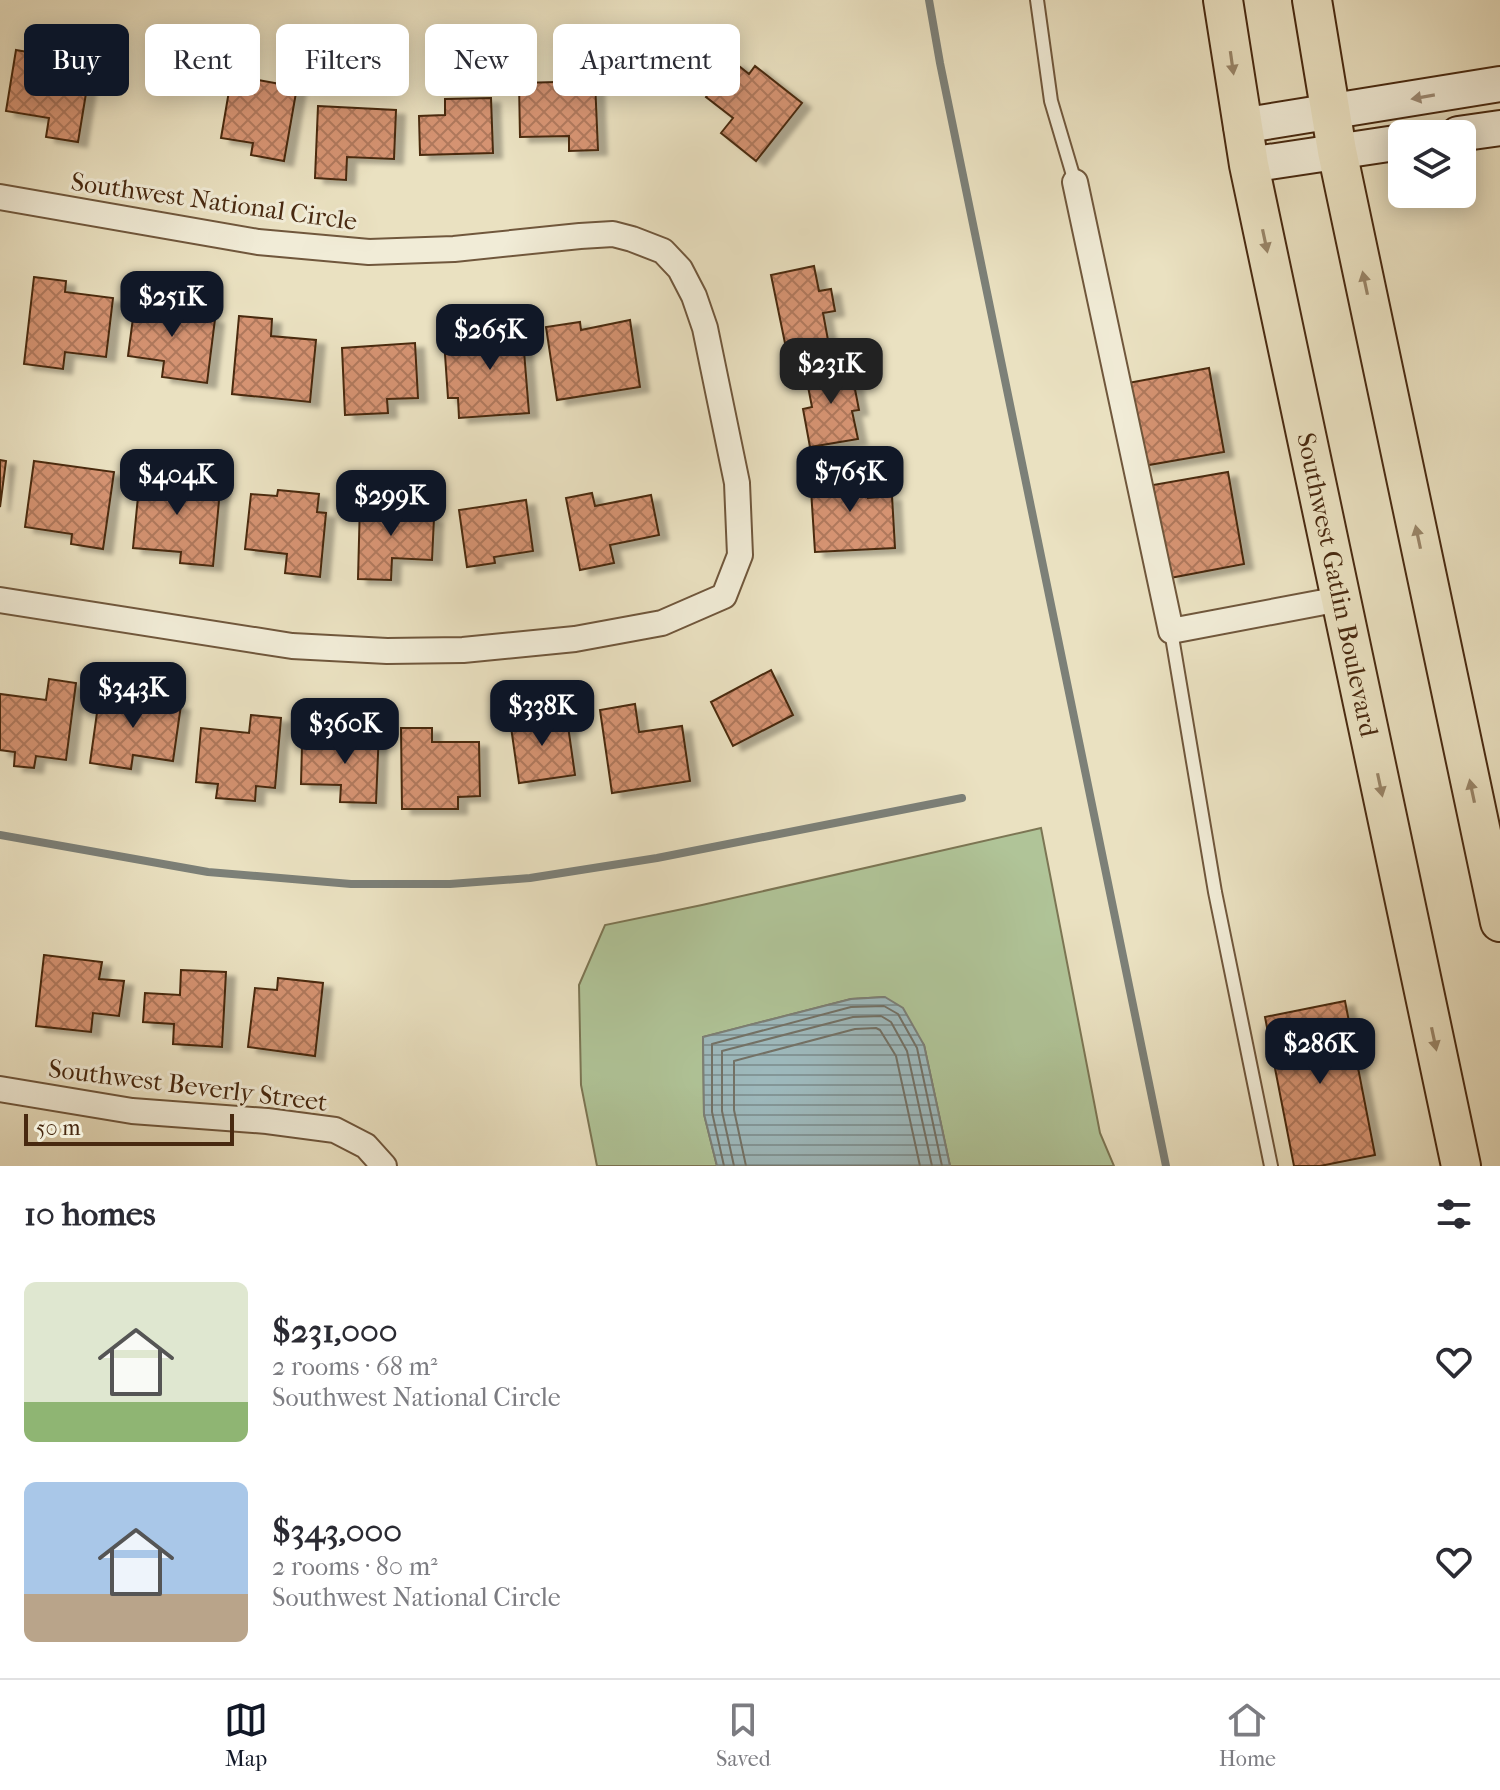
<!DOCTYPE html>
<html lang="en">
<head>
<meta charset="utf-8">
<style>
	:root { --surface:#fff; --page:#f2f2f3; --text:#2b2b33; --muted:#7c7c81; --line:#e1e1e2; --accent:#111827 }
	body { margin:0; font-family:"IM FELL French Canon",serif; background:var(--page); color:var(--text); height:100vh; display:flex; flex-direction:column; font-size:30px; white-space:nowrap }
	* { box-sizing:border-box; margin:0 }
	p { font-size:26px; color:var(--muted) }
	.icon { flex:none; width:44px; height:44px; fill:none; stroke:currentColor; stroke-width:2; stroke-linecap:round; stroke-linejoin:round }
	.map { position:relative; height:1166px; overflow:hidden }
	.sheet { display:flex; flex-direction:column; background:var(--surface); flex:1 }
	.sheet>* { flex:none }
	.top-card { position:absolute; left:24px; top:24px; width:800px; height:72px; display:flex; gap:16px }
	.buttons { position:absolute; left:1388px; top:120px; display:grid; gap:16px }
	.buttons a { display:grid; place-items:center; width:88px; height:88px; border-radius:12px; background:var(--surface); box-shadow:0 4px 20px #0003; font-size:40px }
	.scale { position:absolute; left:24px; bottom:20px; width:210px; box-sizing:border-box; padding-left:8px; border:4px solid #482910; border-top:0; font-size:22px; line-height:28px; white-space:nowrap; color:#482910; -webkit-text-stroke:6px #f1ecd7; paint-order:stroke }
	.price { position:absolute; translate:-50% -68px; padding:0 18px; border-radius:16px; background:var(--accent); color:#fff; font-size:26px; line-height:52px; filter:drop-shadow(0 2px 4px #0008) }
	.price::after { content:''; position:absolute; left:50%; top:48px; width:24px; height:18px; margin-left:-12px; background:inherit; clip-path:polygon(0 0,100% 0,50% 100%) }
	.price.active { background:#222; color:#fff }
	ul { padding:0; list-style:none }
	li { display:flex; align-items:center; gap:24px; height:200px; padding:0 24px }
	li span { display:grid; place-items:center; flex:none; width:224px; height:160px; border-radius:12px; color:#555 }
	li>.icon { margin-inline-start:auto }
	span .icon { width:96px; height:96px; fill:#fffc; stroke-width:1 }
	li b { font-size:34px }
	h2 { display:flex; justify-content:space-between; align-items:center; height:96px; padding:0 24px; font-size:34px }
	.pill { padding:0 28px; border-radius:12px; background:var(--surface); box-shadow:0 4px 20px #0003; font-size:28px; line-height:72px }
	.pill.active { background:var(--accent); color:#fff }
	.tab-bar { display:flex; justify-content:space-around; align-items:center; height:112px; border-top:2px solid var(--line); background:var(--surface); font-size:22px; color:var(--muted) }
	.tab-bar a { display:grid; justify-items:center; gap:4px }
	.tab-bar .active { color:var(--accent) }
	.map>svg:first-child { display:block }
	.green { fill:#b0c498; stroke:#7c7654; stroke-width:2 }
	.water { fill:url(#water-rules); stroke:#7c8078; stroke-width:2 }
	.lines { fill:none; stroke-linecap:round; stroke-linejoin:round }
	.shore { stroke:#737267; stroke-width:2 }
	.stream { stroke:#7c8078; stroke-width:8 }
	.building { fill:url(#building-cross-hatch); stroke:#482910; stroke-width:2; filter:url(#shadow) }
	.lane-casing { stroke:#70573c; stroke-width:16 }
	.street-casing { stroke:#70573c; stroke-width:28 }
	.secondary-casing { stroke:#482910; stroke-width:38 }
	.primary-casing { stroke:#482910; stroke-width:42 }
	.lane { stroke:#f1ecd7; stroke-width:12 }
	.street { stroke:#f1ecd7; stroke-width:24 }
	.secondary { stroke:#f1ecd7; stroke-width:34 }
	.primary { stroke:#eae1c1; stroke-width:38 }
	.oneway { fill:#998568 }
	.oneway2 { fill:#9c8a74 }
	.labels { text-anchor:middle; stroke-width:6; stroke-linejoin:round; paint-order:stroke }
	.street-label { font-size:26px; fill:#482910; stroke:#f1ecd7 }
</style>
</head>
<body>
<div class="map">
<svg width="1500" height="1166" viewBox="0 0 1500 1166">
	<defs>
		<pattern id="water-rules" width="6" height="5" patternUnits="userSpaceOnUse" patternTransform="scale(2)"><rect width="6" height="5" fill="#9ebabe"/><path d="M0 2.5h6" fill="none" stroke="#839799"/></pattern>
		<pattern id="building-cross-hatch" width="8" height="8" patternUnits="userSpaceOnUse" patternTransform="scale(2)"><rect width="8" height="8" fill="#d59372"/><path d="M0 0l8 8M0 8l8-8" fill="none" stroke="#af785c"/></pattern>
		<filter id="shadow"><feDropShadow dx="9" dy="5" stdDeviation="2" flood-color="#0004"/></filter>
	</defs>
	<rect width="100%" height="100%" fill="#eae1c1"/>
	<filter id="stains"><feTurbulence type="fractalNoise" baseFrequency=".0025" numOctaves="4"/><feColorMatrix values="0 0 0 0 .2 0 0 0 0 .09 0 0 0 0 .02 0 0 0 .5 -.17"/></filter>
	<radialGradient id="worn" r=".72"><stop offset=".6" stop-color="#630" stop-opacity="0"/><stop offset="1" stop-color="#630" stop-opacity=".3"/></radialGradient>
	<!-- green -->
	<path class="green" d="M1041 828 1100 1133 1114 1166H950L924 1045 884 997 851 999 703 1037 704 1114 717 1166H597L581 1085 579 985 605 925 702 905Z"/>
	<!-- water -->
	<path class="water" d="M885 997 903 1008 924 1045 950 1166H717L704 1114 703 1037 851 999Z"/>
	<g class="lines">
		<!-- shore -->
		<path class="shore" d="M724 1166 712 1112V1044L851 1007 884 1006 898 1014 917 1048 942 1166
			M734 1166 722 1111V1051L853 1017 881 1016 891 1022 907 1051 932 1166
			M746 1166 734 1110V1061L855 1029 876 1028 880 1030 896 1056 920 1166"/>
		<!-- stream -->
		<path class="stream" d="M929 0 940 63 1166 1166
			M0 835 208 872 351 884H450L530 878 657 858 962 798"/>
	</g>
	<!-- building -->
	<path class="building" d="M16 50 91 63 78 142 46 137 49 118 6 111Z
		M734 62 749 74 755 66 802 103 756 161 721 133 733 118 706 97Z
		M247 78 297 87 284 161 251 155 253 143 221 138 230 85 246 87Z
		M595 81 598 150 569 151V136L520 137 519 83Z
		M491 98 493 153 420 155 419 116 445 115V99Z
		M318 106 396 110 394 159 347 157 346 180 315 178Z
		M814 266 819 291 831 289 835 311 823 313 828 340 786 348 771 275Z
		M34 277 66 281 65 292 113 298 106 357 65 352 63 369 24 364Z
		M136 295 172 299 171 313 215 319 207 383 162 377 164 361 128 356Z
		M521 314 529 413 459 418 458 398H448L444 340 466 338 467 353 491 351 489 317Z
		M239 316 272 319 271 336 316 340 310 402 232 394Z
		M630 320 640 387 557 400 546 327 580 322 581 330Z
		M415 343 418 398 387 399 388 413 345 415 342 348Z
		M850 363 859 410 852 411 858 439 810 447 803 409 812 407 805 371Z
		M1209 368 1224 452 1143 466 1128 383Z
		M0 460 6 461 0 507Z
		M34 461 114 472 103 549 71 544 72 534 25 527Z
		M141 466 161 468 160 482 203 487 204 477 221 479 213 566 180 563 181 552 133 548Z
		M867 471 868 498 892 496 895 548 815 552 810 474Z
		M1228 472 1244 564 1170 578 1153 485Z
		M278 490 319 494 317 512 326 513 320 577 285 573 287 554 245 549 251 494 277 496Z
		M592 493 595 506 651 495 659 535 610 545 614 563 580 570 566 498Z
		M526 500 533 551 494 557 495 563 467 567 459 510Z
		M360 502 417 504 416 518H434L432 560 392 558 391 580 358 579Z
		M771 670 793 715 733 746 711 702Z
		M49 679 76 683 66 760 36 756 34 768 14 766 15 752 0 750V694L46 700Z
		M100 691 132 695V698L181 705 173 761 133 755 131 769 90 763Z
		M635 704 639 732 682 726 690 781 612 793 600 710Z
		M566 712 575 775 519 783 510 720Z
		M251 715 281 718 275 788 256 786 255 801 216 798 218 784 196 782 201 728 249 733Z
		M401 728H432V742H479L480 796 458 797V809H402Z
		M342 729 379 730 376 803 340 802 341 785 301 784 302 745 342 747Z
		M44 955 102 962 99 979 124 981 119 1016 93 1013 91 1032 36 1026Z
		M181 970 226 972 222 1047 173 1044 174 1024 143 1022 145 993 180 995Z
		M278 978 323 983 315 1056 248 1047 255 988 277 990Z
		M1345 1001 1375 1155 1320 1166H1294L1265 1017Z"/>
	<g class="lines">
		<!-- lane casing -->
		<g class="lane-casing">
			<path id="lane" d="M1037 0 1051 101 1075 182
				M1171 631 1215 892 1271 1166"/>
		</g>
		<!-- street casing -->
		<g class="street-casing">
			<path id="street" d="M1075 182 1171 631 1340 599
				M0 197 258 242 369 252 454 249 580 236 613 234 632 239 663 251 680 269 694 296 705 328 737 483 740 555 724 596 662 623 575 639 463 650 387 651 292 646 0 600
				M0 1089 132 1111 267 1121 335 1130 366 1146 384 1166"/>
		</g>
		<!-- secondary casing -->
		<g class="secondary-casing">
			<path id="secondary" d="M1241 126 1500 84
				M1458 134 1500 128
				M1249 165 1402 142"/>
		</g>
		<!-- primary casing -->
		<g class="primary-casing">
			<g id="primary">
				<path id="s1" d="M1223 0 1249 165 1461 1166"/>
				<path d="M1312 0 1337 151 1500 922"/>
			</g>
		</g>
		<!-- lane -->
		<use href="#lane" class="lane"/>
		<!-- street -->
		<use href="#street" class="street"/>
		<!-- secondary -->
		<use href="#secondary" class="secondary"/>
		<!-- primary -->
		<use href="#primary" class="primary"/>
	</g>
	<!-- one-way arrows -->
	<defs><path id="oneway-solid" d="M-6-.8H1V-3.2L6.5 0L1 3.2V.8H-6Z" transform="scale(2)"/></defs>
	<g class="oneway">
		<use href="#oneway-solid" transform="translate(1232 63) rotate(82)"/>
		<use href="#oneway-solid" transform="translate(1265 241) rotate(78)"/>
		<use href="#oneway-solid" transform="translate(1365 283) rotate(-102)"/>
		<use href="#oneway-solid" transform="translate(1418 537) rotate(-102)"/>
		<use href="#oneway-solid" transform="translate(1380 785) rotate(78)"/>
		<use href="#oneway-solid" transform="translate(1472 791) rotate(-102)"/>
		<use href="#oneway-solid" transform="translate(1434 1039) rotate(78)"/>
	</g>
	<use class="oneway2" href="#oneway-solid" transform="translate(1423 97) rotate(170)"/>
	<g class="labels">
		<!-- street labels -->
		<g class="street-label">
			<text transform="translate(214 201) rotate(8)" y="9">Southwest National Circle</text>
			<text dy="9" stroke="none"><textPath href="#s1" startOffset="596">Southwest Gatlin Boulevard</textPath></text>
			<text transform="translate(188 1085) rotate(7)" y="9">Southwest Beverly Street</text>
		</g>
	</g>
	<rect width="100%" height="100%" filter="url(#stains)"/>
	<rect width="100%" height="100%" fill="url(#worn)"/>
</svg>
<div class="buttons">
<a><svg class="icon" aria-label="layers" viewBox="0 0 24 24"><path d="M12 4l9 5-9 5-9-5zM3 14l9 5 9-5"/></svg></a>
</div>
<div class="scale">50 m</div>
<b class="price" style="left:172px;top:339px">$251K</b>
<b class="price" style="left:490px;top:372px">$265K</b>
<b class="price active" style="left:831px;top:406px">$231K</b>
<b class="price" style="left:850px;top:514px">$765K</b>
<b class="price" style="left:177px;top:517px">$404K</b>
<b class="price" style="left:391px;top:538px">$299K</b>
<b class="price" style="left:133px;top:730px">$343K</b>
<b class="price" style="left:542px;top:748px">$338K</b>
<b class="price" style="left:345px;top:766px">$360K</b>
<b class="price" style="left:1320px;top:1086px">$286K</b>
<div class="top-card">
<a class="pill active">Buy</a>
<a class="pill">Rent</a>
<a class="pill">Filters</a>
<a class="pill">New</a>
<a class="pill">Apartment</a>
</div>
</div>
<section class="sheet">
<h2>10 homes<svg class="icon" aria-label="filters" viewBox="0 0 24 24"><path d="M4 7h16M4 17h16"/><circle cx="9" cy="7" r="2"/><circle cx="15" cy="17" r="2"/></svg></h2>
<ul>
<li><span style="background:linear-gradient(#dfe7d0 75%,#8fb573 0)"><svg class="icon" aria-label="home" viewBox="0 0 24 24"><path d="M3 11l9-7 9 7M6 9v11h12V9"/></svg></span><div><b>$231,000</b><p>2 rooms · 68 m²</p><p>Southwest National Circle</p></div><svg class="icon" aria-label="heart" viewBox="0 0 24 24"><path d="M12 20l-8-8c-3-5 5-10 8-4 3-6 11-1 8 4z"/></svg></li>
<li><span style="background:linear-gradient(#a9c7e8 70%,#b9a48a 0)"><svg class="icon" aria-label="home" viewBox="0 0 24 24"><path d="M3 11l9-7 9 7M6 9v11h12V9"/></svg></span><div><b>$343,000</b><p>2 rooms · 80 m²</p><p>Southwest National Circle</p></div><svg class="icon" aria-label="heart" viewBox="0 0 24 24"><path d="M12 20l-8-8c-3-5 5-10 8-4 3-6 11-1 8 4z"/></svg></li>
</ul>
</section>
<nav class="tab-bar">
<a class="active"><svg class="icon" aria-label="map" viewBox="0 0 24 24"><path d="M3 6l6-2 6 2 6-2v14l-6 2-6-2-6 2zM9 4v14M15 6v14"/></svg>Map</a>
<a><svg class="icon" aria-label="saved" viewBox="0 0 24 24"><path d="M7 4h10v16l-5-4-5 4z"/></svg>Saved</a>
<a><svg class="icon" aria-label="home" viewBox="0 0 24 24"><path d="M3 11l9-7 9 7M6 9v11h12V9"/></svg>Home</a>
</nav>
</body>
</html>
